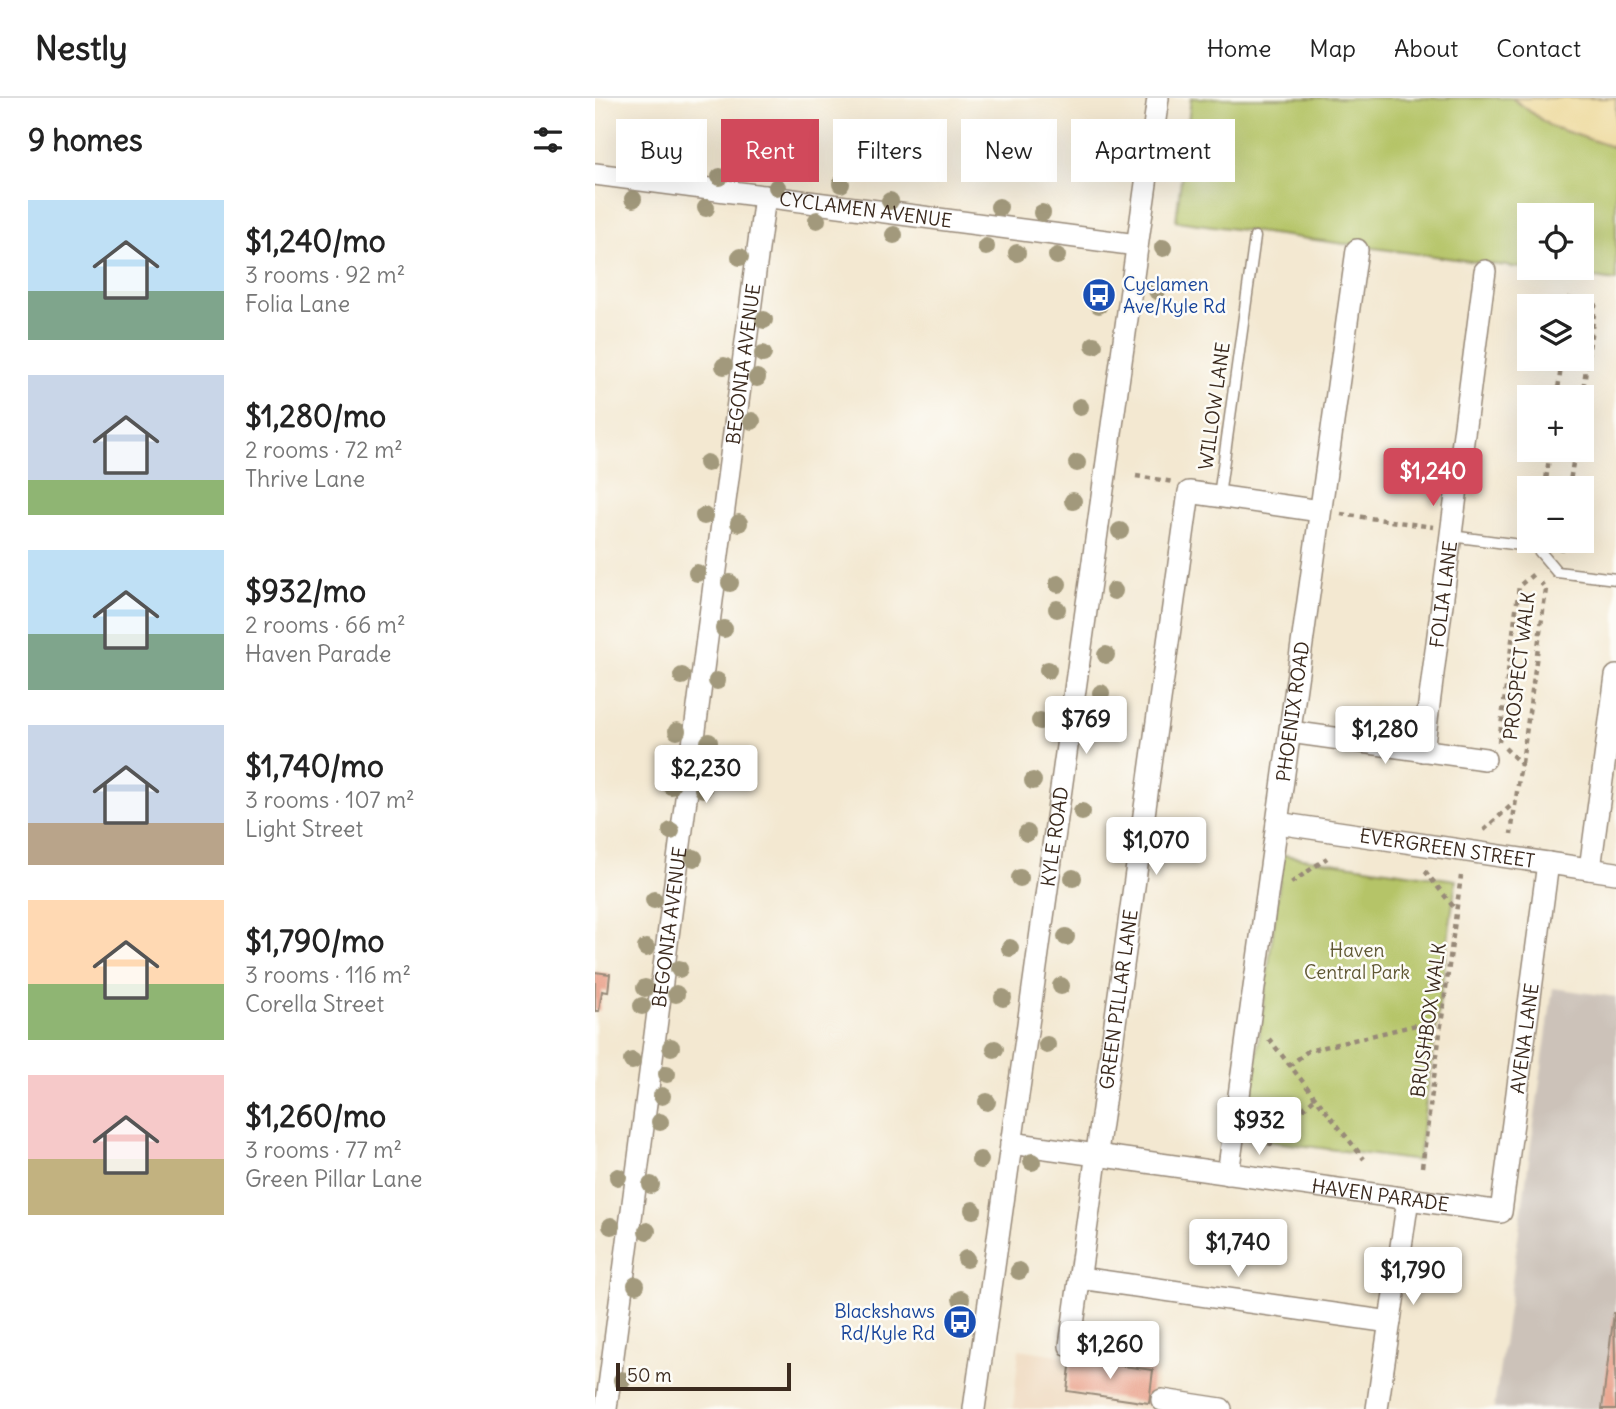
<!DOCTYPE html>
<html lang="en">
<head>
<meta charset="utf-8">
<style>
	:root { --surface:#fff; --page:#f6f6f6; --text:#222; --muted:#767676; --line:#e0e0e0; --accent:#d1495b }
	body { margin:0; font-family:Delius,sans-serif; background:var(--page); color:var(--text); height:100vh; display:flex; flex-direction:column; font-size:26px; white-space:nowrap }
	* { box-sizing:border-box; margin:0 }
	p { font-size:23px; color:var(--muted) }
	.icon { flex:none; width:38px; height:38px; fill:none; stroke:currentColor; stroke-width:2; stroke-linecap:round; stroke-linejoin:round }
	.map { position:relative; flex:1; overflow:hidden }
	.side { display:flex; flex-direction:column; background:var(--surface); width:595px }
	.side>* { flex:none }
	.banner { position:absolute; left:21px; top:21px; width:665px; height:63px; display:flex; gap:14px }
	.buttons { position:absolute; left:922px; top:105px; display:grid; gap:14px }
	.buttons a { display:grid; place-items:center; width:77px; height:77px; border-radius:0px; background:var(--surface); box-shadow:0 7px 28px #0002; font-size:35px }
	.scale { position:absolute; left:21px; bottom:18px; width:175px; box-sizing:border-box; padding-left:7px; border:4px solid #3b2a1e; border-top:0; font-size:19px; line-height:24px; white-space:nowrap; color:#3b2a1e; -webkit-text-stroke:5px #fdfcf7; paint-order:stroke }
	.price { position:absolute; translate:-50% -60px; padding:0 16px; border-radius:7px; background:#fff; color:#222; font-size:23px; line-height:46px; filter:drop-shadow(0 2px 4px #0008) }
	.price::after { content:''; position:absolute; left:50%; top:42px; width:21px; height:16px; margin-left:-10px; background:inherit; clip-path:polygon(0 0,100% 0,50% 100%) }
	.price.on { background:var(--accent); color:#fff }
	ul { padding:0; list-style:none }
	li { display:flex; align-items:center; gap:21px; height:175px; padding:0 28px }
	li span { display:grid; place-items:center; flex:none; width:196px; height:140px; border-radius:0px; color:#555 }
	li>.icon { margin-inline-start:auto }
	span .icon { width:84px; height:84px; fill:#fffc; stroke-width:1 }
	li b { font-size:30px }
	h2 { display:flex; justify-content:space-between; align-items:center; height:84px; padding:0 28px; font-size:30px }
	.tag { padding:0 24px; border-radius:0px; background:var(--surface); box-shadow:0 7px 28px #0002; font-size:24px; line-height:63px }
	.tag.on { background:var(--accent); color:#fff }
	header { display:flex; align-items:center; gap:42px; box-sizing:border-box; height:98px; padding:0 35px; background:var(--surface); border-bottom:2px solid var(--line) }
	header strong { font-size:33px }
	nav { display:flex; gap:38px; margin-inline-start:auto; font-size:24px }
	main { display:flex; flex:1; min-height:0 }
	.map>svg:first-child { display:block }
	.built { fill:#eed7bb }
	.industrial { fill:#ccc2b9 }
	.green { fill:#b5c467; stroke:#787742; stroke-width:2; fill-rule:evenodd }
	.sand { fill:#eeda9e; stroke:#94825e; stroke-width:2 }
	.building { fill:#e7957d }
	.lines { fill:none; stroke-linecap:round; stroke-linejoin:round }
	.lane-casing { stroke:#978978; stroke-width:13 }
	.street-casing { stroke:#978978; stroke-width:24 }
	.path { stroke:#978978; stroke-width:4.5; stroke-dasharray:5 5; stroke-linecap:butt }
	.lane { stroke:#fff; stroke-width:10 }
	.street { stroke:#fff; stroke-width:21 }
	.tree { fill:#a2997b }
	.labels { text-anchor:middle; stroke-width:5; stroke-linejoin:round; paint-order:stroke }
	.street-label { font-size:19px; fill:#3b2a1e; stroke:#fdfcf7 }
	.transit-label { font-size:19px; fill:#164399; stroke:#fdfcf7; text-anchor:start }
	.park-label { font-size:19px; fill:#605834; stroke:#fdfcf7 }
</style>
</head>
<body>
<header>
<strong>Nestly</strong>
<nav><a>Home</a><a>Map</a><a>About</a><a>Contact</a></nav>
</header>
<main>
<section class="side">
<h2>9 homes<svg class="icon" aria-label="filters" viewBox="0 0 24 24"><path d="M4 7h16M4 17h16"/><circle cx="9" cy="7" r="2"/><circle cx="15" cy="17" r="2"/></svg></h2>
<ul>
<li><span style="background:linear-gradient(#bfe0f5 65%,#7fa58c 0)"><svg class="icon" aria-label="home" viewBox="0 0 24 24"><path d="M3 11l9-7 9 7M6 9v11h12V9"/></svg></span><div><b>$1,240/mo</b><p>3 rooms · 92 m²</p><p>Folia Lane</p></div></li>
<li><span style="background:linear-gradient(#c9d6e8 75%,#8fb573 0)"><svg class="icon" aria-label="home" viewBox="0 0 24 24"><path d="M3 11l9-7 9 7M6 9v11h12V9"/></svg></span><div><b>$1,280/mo</b><p>2 rooms · 72 m²</p><p>Thrive Lane</p></div></li>
<li><span style="background:linear-gradient(#bfe0f5 60%,#7fa58c 0)"><svg class="icon" aria-label="home" viewBox="0 0 24 24"><path d="M3 11l9-7 9 7M6 9v11h12V9"/></svg></span><div><b>$932/mo</b><p>2 rooms · 66 m²</p><p>Haven Parade</p></div></li>
<li><span style="background:linear-gradient(#c9d6e8 70%,#b9a48a 0)"><svg class="icon" aria-label="home" viewBox="0 0 24 24"><path d="M3 11l9-7 9 7M6 9v11h12V9"/></svg></span><div><b>$1,740/mo</b><p>3 rooms · 107 m²</p><p>Light Street</p></div></li>
<li><span style="background:linear-gradient(#ffd9b3 60%,#8fb573 0)"><svg class="icon" aria-label="home" viewBox="0 0 24 24"><path d="M3 11l9-7 9 7M6 9v11h12V9"/></svg></span><div><b>$1,790/mo</b><p>3 rooms · 116 m²</p><p>Corella Street</p></div></li>
<li><span style="background:linear-gradient(#f6c9c9 60%,#c2b280 0)"><svg class="icon" aria-label="home" viewBox="0 0 24 24"><path d="M3 11l9-7 9 7M6 9v11h12V9"/></svg></span><div><b>$1,260/mo</b><p>3 rooms · 77 m²</p><p>Green Pillar Lane</p></div></li>
</ul>
</section>
<div class="map">
<svg width="1021" height="1311" viewBox="0 0 1021 1311">
	<rect width="100%" height="100%" fill="#fdfcf7"/>
	<filter id="ink" filterUnits="userSpaceOnUse"><feTurbulence type="fractalNoise" baseFrequency=".0143" numOctaves="2"/><feDisplacementMap in="SourceGraphic" scale="14" xChannelSelector="R" yChannelSelector="G"/><feConvolveMatrix kernelMatrix="1 2 1 2 8 2 1 2 1" color-interpolation-filters="sRGB"/></filter>
	<filter id="wash" filterUnits="userSpaceOnUse"><feTurbulence type="fractalNoise" baseFrequency=".00686" numOctaves="4" result="noise"/><feDisplacementMap in="SourceGraphic" scale="28" xChannelSelector="R" yChannelSelector="G"/><feGaussianBlur stdDeviation="1.57" result="paint"/><feColorMatrix in="noise" values="0 0 0 0 0 0 0 0 0 0 0 0 0 0 0 0 0 1.4 0 .05"/><feComposite in="paint" operator="in"/></filter>
	<g filter="url(#wash)">
		<rect width="100%" height="100%" fill="#f3e8d1"/>
		<!-- built -->
		<path class="built" d="M424 1251 563 1272 558 1311H418Z"/>
		<!-- industrial -->
		<path class="industrial" d="M958 890 1021 899V1311H899Z"/>
		<!-- green -->
		<path class="green" d="M596 0H917L955 28 1021 50V183L581 123ZM934 117H987V170H934Z
			M688 757 861 782 823 1063 651 1040Z"/>
		<!-- sand -->
		<path class="sand" d="M917 0H1021V50L955 28Z"/>
		<g id="blocks">
			<!-- building -->
			<path class="building" d="M0 874 15 876 13 894 7 893 4 913H0Z
				M1019 1214 1021 1311H1007Z
				M476 1261 558 1272 554 1305 472 1293Z"/>
		</g>
	</g>
	<g filter="url(#ink)">
		<use href="#blocks" fill-opacity="0" stroke="#978978" stroke-width="2"/>
		<g class="lines">
			<!-- lane casing -->
			<g class="lane-casing">
				<path id="lane" d="M624 398 660 139
					M856 438 941 449 962 474 1021 481"/>
			</g>
			<!-- street casing -->
			<g class="street-casing">
				<g id="street">
					<path id="s1" d="M0 76 542 147"/>
					<path d="M695 634 890 661"/>
					<path id="s2" d="M828 653 890 173"/>
					<path id="s3" d="M682 725 1021 775"/>
					<path d="M995 771 1021 578"/>
					<path id="s4" d="M416 1045 906 1114 953 765"/>
					<path id="s5" d="M633 1076 762 152"/>
					<path d="M485 1180 795 1224"/>
					<path id="s6" d="M475 1248 594 394 725 413"/>
					<path d="M567 1302 626 1311"/>
					<path id="s7" d="M11 1311 170 98"/>
					<path id="s8" d="M379 1311 563 0"/>
					<path d="M782 1311 813 1101"/>
				</g>
			</g>
			<!-- path -->
			<path class="path" d="M973 208 975 198
				M987 235 997 226
				M962 299 967 261
				M987 299 1001 202
				M541 378 579 384
				M950 390 955 352
				M974 390 980 352
				M746 416 838 429
				M966 453 967 443
				M904 644 924 488 941 474
				M910 650 926 666 916 736
				M927 665 951 491 946 485
				M889 732 921 703
				M830 773 861 812
				M696 785 732 760
				M674 941 769 1061
				M694 968 713 953 821 927 846 925
				M675 1048 680 1036 720 1000
				M827 1069 866 778"/>
			<!-- lane -->
			<use href="#lane" class="lane"/>
			<!-- street -->
			<use href="#street" class="street"/>
		</g>
		<!-- trees -->
		<g class="tree">
			<circle cx="525" cy="69" r="9"/>
			<circle cx="80" cy="73" r="9"/>
			<circle cx="125" cy="79" r="9"/>
			<circle cx="246" cy="86" r="9"/>
			<circle cx="182" cy="89" r="9"/>
			<circle cx="38" cy="101" r="9"/>
			<circle cx="295" cy="103" r="9"/>
			<circle cx="404" cy="109" r="9"/>
			<circle cx="111" cy="110" r="9"/>
			<circle cx="447" cy="115" r="9"/>
			<circle cx="222" cy="122" r="9"/>
			<circle cx="299" cy="137" r="9"/>
			<circle cx="391" cy="149" r="9"/>
			<circle cx="568" cy="150" r="9"/>
			<circle cx="422" cy="155" r="9"/>
			<circle cx="462" cy="158" r="9"/>
			<circle cx="145" cy="159" r="9"/>
			<circle cx="562" cy="193" r="9"/>
			<circle cx="504" cy="207" r="9"/>
			<circle cx="169" cy="222" r="9"/>
			<circle cx="499" cy="247" r="9"/>
			<circle cx="168" cy="256" r="9"/>
			<circle cx="129" cy="268" r="9"/>
			<circle cx="162" cy="280" r="9"/>
			<circle cx="485" cy="309" r="9"/>
			<circle cx="157" cy="323" r="9"/>
			<circle cx="112" cy="365" r="9"/>
			<circle cx="482" cy="365" r="9"/>
			<circle cx="478" cy="403" r="9"/>
			<circle cx="109" cy="418" r="9"/>
			<circle cx="144" cy="425" r="9"/>
			<circle cx="525" cy="433" r="9"/>
			<circle cx="102" cy="475" r="9"/>
			<circle cx="135" cy="485" r="9"/>
			<circle cx="463" cy="486" r="9"/>
			<circle cx="519" cy="493" r="9"/>
			<circle cx="462" cy="511" r="9"/>
			<circle cx="129" cy="531" r="9"/>
			<circle cx="511" cy="557" r="9"/>
			<circle cx="453" cy="572" r="9"/>
			<circle cx="87" cy="578" r="9"/>
			<circle cx="122" cy="583" r="9"/>
			<circle cx="506" cy="595" r="9"/>
			<circle cx="445" cy="623" r="9"/>
			<circle cx="82" cy="633" r="9"/>
			<circle cx="114" cy="644" r="9"/>
			<circle cx="438" cy="683" r="9"/>
			<circle cx="76" cy="688" r="9"/>
			<circle cx="108" cy="691" r="9"/>
			<circle cx="487" cy="714" r="9"/>
			<circle cx="76" cy="733" r="9"/>
			<circle cx="432" cy="735" r="9"/>
			<circle cx="99" cy="760" r="9"/>
			<circle cx="425" cy="780" r="9"/>
			<circle cx="478" cy="780" r="9"/>
			<circle cx="59" cy="802" r="9"/>
			<circle cx="471" cy="839" r="9"/>
			<circle cx="51" cy="850" r="9"/>
			<circle cx="415" cy="850" r="9"/>
			<circle cx="84" cy="871" r="9"/>
			<circle cx="466" cy="888" r="9"/>
			<circle cx="50" cy="890" r="9"/>
			<circle cx="81" cy="896" r="9"/>
			<circle cx="408" cy="900" r="9"/>
			<circle cx="47" cy="908" r="9"/>
			<circle cx="452" cy="947" r="9"/>
			<circle cx="76" cy="949" r="9"/>
			<circle cx="400" cy="951" r="9"/>
			<circle cx="37" cy="963" r="9"/>
			<circle cx="72" cy="976" r="9"/>
			<circle cx="67" cy="998" r="9"/>
			<circle cx="392" cy="1004" r="9"/>
			<circle cx="65" cy="1024" r="9"/>
			<circle cx="385" cy="1062" r="9"/>
			<circle cx="437" cy="1064" r="9"/>
			<circle cx="23" cy="1079" r="9"/>
			<circle cx="56" cy="1087" r="9"/>
			<circle cx="378" cy="1112" r="9"/>
			<circle cx="16" cy="1128" r="9"/>
			<circle cx="52" cy="1133" r="9"/>
			<circle cx="371" cy="1161" r="9"/>
			<circle cx="424" cy="1173" r="9"/>
			<circle cx="41" cy="1187" r="9"/>
			<circle cx="366" cy="1201" r="9"/>
			<circle cx="27" cy="1282" r="9"/>
		</g>
	</g>
	<!-- icons -->
	<defs>
		<g id="bus-disc" transform="scale(1.75)"><circle r="9.5" fill="#1a4fb4" stroke="#fdfcf7"/><path d="M-5-6H5V4H4V6H2V4H-2V6H-4V4H-5ZM-3.5-4V0h7V-4ZM-3.5 1.2v1.5H-2V1.2ZM2 1.2v1.5H3.5V1.2Z" fill="#fff"/></g>
	</defs>
	<g fill-rule="evenodd">
		<use href="#bus-disc" x="504" y="197"/>
		<use href="#bus-disc" x="365" y="1224"/>
	</g>
	<g class="labels">
		<!-- street labels -->
		<g class="street-label">
			<text dy="7" stroke="none"><textPath href="#s1" startOffset="273">CYCLAMEN AVENUE</textPath></text>
			<text dy="7" stroke="none"><textPath href="#s7" startOffset="1054">BEGONIA AVENUE</textPath></text>
			<text transform="translate(619 308) rotate(-82)" y="7">WILLOW LANE</text>
			<text dy="7" stroke="none"><textPath href="#s2" startOffset="158">FOLIA LANE</textPath></text>
			<text transform="translate(924 568) rotate(-83)" y="7">PROSPECT WALK</text>
			<text dy="7" stroke="none"><textPath href="#s5" startOffset="467">PHOENIX ROAD</textPath></text>
			<text dy="7" stroke="none"><textPath href="#s8" startOffset="578">KYLE ROAD</textPath></text>
			<text dy="7" stroke="none"><textPath href="#s3" startOffset="172">EVERGREEN STREET</textPath></text>
			<text dy="7" stroke="none"><textPath href="#s7" startOffset="486">BEGONIA AVENUE</textPath></text>
			<text dy="7" stroke="none"><textPath href="#s6" startOffset="350">GREEN PILLAR LANE</textPath></text>
			<text transform="translate(833 922) rotate(-82)" y="7">BRUSHBOX WALK</text>
			<text dy="7" stroke="none"><textPath href="#s4" startOffset="670">AVENA LANE</textPath></text>
			<text dy="7" stroke="none"><textPath href="#s4" startOffset="373">HAVEN PARADE</textPath></text>
		</g>
		<!-- transit labels -->
		<g class="transit-label">
			<text x="528" y="193">Cyclamen<tspan x="528" dy="22">Ave/Kyle Rd</tspan></text>
			<text x="340" y="1220" text-anchor="end">Blackshaws<tspan x="340" dy="22">Rd/Kyle Rd</tspan></text>
		</g>
		<!-- park labels -->
		<g class="park-label">
			<text x="762" y="859">Haven<tspan x="762" dy="22">Central Park</tspan></text>
		</g>
	</g>
</svg>
<div class="buttons">
<a><svg class="icon" aria-label="locate" viewBox="0 0 24 24"><circle cx="12" cy="12" r="6"/><path d="M12 2v4M12 18v4M2 12h4M18 12h4"/></svg></a>
<a><svg class="icon" aria-label="layers" viewBox="0 0 24 24"><path d="M12 4l9 5-9 5-9-5zM3 14l9 5 9-5"/></svg></a>
<a>+</a>
<a>−</a>
</div>
<div class="scale">50 m</div>
<b class="price on" style="left:838px;top:410px">$1,240</b>
<b class="price" style="left:491px;top:658px">$769</b>
<b class="price" style="left:790px;top:668px">$1,280</b>
<b class="price" style="left:111px;top:707px">$2,230</b>
<b class="price" style="left:561px;top:779px">$1,070</b>
<b class="price" style="left:664px;top:1059px">$932</b>
<b class="price" style="left:643px;top:1181px">$1,740</b>
<b class="price" style="left:818px;top:1209px">$1,790</b>
<b class="price" style="left:515px;top:1283px">$1,260</b>
<div class="banner">
<a class="tag">Buy</a>
<a class="tag on">Rent</a>
<a class="tag">Filters</a>
<a class="tag">New</a>
<a class="tag">Apartment</a>
</div>
</div>
</main>
</body>
</html>
